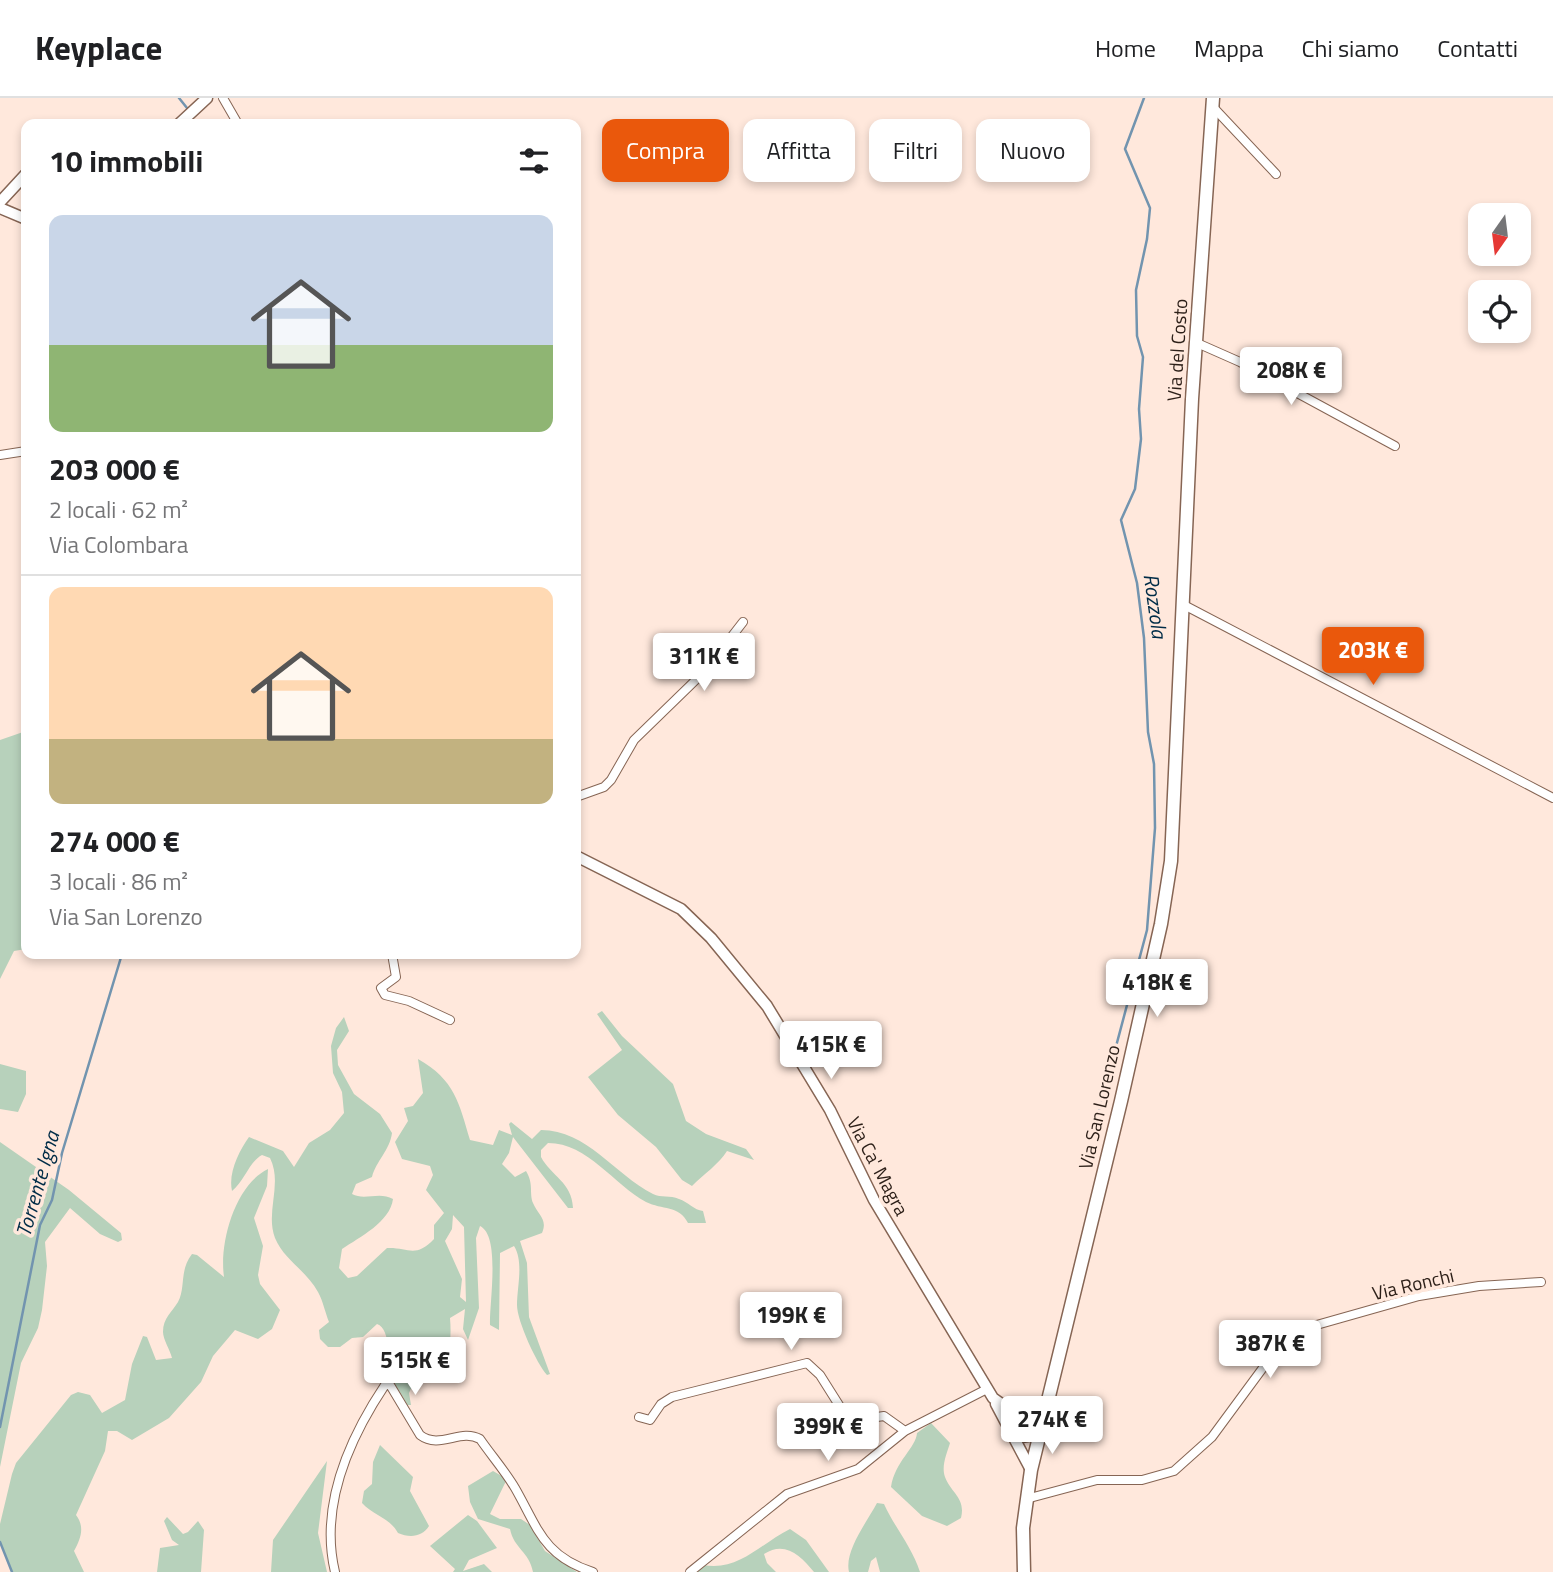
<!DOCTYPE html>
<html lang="it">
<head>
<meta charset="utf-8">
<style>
	:root { --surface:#fff; --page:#f6f6f6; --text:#202124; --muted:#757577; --line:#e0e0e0; --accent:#ea580c }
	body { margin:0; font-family:"Titillium Web",sans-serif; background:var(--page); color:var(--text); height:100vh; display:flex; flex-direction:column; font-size:26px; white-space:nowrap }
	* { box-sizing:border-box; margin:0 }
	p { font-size:23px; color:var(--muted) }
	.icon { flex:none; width:38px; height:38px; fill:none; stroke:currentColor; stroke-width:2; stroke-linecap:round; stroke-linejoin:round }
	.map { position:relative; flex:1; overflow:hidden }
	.details { position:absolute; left:21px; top:21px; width:560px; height:840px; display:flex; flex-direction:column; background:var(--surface); border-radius:14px; box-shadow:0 4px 10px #0003 }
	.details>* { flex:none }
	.top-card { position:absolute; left:602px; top:21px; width:665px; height:63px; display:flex; gap:14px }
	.needle { width:46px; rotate:194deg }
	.controls { position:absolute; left:1468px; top:105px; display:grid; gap:14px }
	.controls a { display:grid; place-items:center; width:63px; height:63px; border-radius:14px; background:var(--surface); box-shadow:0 4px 10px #0003; font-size:35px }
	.price { position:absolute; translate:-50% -60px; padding:0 16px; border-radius:7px; background:#fff; color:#222; font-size:23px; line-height:46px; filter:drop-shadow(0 2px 4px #0008) }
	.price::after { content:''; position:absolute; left:50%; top:42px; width:21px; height:16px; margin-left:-10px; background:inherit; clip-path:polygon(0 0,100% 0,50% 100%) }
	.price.on { background:var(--accent); color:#fff }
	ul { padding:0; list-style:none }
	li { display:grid; align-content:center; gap:14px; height:371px; padding:0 28px }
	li+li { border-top:2px solid var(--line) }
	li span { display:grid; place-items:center; height:217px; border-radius:14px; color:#555 }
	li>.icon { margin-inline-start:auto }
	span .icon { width:126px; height:126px; fill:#fffc; stroke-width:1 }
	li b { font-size:30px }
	h2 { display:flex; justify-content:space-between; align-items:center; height:84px; padding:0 28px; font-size:30px }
	.tag { padding:0 24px; border-radius:14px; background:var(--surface); box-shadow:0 4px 10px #0003; font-size:24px; line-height:63px }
	.tag.on { background:var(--accent); color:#fff }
	header { display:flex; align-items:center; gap:42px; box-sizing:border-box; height:98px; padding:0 35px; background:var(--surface); border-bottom:2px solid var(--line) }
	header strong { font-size:33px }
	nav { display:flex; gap:38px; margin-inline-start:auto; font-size:24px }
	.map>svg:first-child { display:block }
	.green { fill:#b7d1bb; fill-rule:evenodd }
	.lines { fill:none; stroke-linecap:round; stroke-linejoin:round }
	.stream { stroke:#7294af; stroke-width:2.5 }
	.minor-casing { stroke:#866554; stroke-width:10 }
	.tertiary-casing { stroke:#866554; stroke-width:13 }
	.secondary-casing { stroke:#866554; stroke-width:15 }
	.minor { stroke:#fff; stroke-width:8 }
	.tertiary { stroke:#fff; stroke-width:10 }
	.secondary { stroke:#fff; stroke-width:12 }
	.labels { text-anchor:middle; stroke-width:7; stroke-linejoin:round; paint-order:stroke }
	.street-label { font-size:19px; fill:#2c1f18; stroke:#ffe8dc }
	.water-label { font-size:21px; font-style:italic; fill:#002c47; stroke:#ffe8dc }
</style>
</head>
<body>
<header>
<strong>Keyplace</strong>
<nav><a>Home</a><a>Mappa</a><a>Chi siamo</a><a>Contatti</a></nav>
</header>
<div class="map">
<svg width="1553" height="1474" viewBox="0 0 1553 1474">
	<rect width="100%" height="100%" fill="#ffe8dc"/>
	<!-- green -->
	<path class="green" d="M26 633V851L14 853 0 881V642Z
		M602 913 622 938 673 986 686 1023 706 1036 746 1051 754 1062 727 1053C719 1066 704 1076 692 1088L682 1082 656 1049 618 1017 588 979 622 952 597 916Z
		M344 919 349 933 337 952 338 967 354 996 380 1016 392 1035C390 1052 376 1063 372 1079L356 1086 352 1096C365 1103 379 1093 393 1101 390 1124 360 1139 342 1151L339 1170 348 1180 357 1178 387 1150C408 1149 415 1161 434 1141V1127L444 1115 426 1092 433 1077 430 1068 402 1061 395 1044 408 1023 404 1010 413 1008 423 995 418 961C455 982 459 1005 470 1042L493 1047 499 1032 512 1037 509 1026 511 1024 532 1041 541 1032C587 1032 614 1076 653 1096 661 1100 670 1097 679 1101 688 1104 694 1112 703 1113L706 1125H688C679 1107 662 1112 646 1104 614 1087 588 1045 548 1045L541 1052V1059C551 1078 572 1084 573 1110H568L513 1039 509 1055 502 1066 515 1079 526 1073C534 1086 529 1095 533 1105 538 1117 548 1121 542 1135L520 1143 527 1165 529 1219 550 1276 547 1277C537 1266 517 1223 517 1207 517 1189 524 1164 514 1148L500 1155 499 1232 490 1227C489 1206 501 1138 480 1128L476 1140 479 1210 468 1242 463 1231 465 1211 450 1220C452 1241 448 1259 449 1280L446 1285 435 1280 412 1288 409 1295 411 1307H407C403 1298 397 1291 393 1282 387 1267 392 1231 377 1226L363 1239 352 1240 340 1249H328L320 1241 319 1232 329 1224C325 1214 323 1203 318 1194 306 1172 284 1162 275 1140 265 1114 283 1086 270 1060L262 1057C249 1064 244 1084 232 1093 228 1075 239 1053 249 1039L283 1053 294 1069 309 1045 330 1032 344 1015 342 994 333 975 331 948 336 930ZM453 1117 464 1129 466 1204 460 1199 462 1181 445 1143 452 1131Z
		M0 966 26 973V996L18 1014 0 1011Z
		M0 1044 69 1092 121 1135 122 1142 118 1144 100 1136 70 1110 45 1144 47 1168 42 1212 38 1230 21 1265 0 1369Z
		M268 1071 267 1088 254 1120 263 1148 258 1177 260 1186 280 1212 272 1231 258 1241 235 1232 213 1258 201 1284 169 1320 132 1342 117 1333H108L105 1353 76 1417C85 1429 81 1440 74 1453L84 1474H12L0 1444V1426L12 1376 16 1365 71 1297 78 1294 90 1297 102 1315 125 1302 132 1266 143 1238 147 1239 156 1262 172 1260C170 1252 163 1241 163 1234 163 1220 172 1214 178 1204 186 1189 179 1173 192 1156L197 1157 224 1179C219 1145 235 1087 268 1071Z
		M931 1325 950 1345C947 1355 941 1368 945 1379 951 1395 966 1400 961 1420L947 1428 922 1418 891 1389C895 1363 916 1350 917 1335Z
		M380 1347 413 1379 410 1393 429 1428C422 1439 410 1440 398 1435 390 1420 374 1418 362 1405L364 1393 372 1386 373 1364Z
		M327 1363 318 1435 327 1474H271L273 1442Z
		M493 1373 507 1381 490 1416 500 1421H521L530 1427 545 1453 577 1474H533C529 1453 514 1451 510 1431L478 1421 470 1404 468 1388Z
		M877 1405 884 1406C895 1430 912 1449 920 1474H880L876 1459 871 1463 868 1474H849C844 1453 867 1424 877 1405Z
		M468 1417 477 1423 497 1450 469 1462 463 1473 484 1466 492 1474H453L455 1471 430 1448Z
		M167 1419 183 1436 188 1434 198 1423 204 1432 201 1474H157L160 1450 179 1447 172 1442 164 1423Z
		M790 1431 806 1442 829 1474H814C801 1458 785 1442 764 1456L767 1465 776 1474H694L703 1467C738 1474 760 1446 790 1431Z"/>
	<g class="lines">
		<!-- stream -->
		<path class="stream" d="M179 0 187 10
			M195 25 196 26
			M1102 1027 1098 1016 1147 832 1155 730 1154 666 1148 634 1144 540 1137 485 1121 422 1135 391 1141 341 1139 311 1143 259 1137 238 1136 192 1147 141 1150 110 1125 51 1144 0
			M0 1329 40 1127 52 1102 62 1055 122 856
			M0 1444 12 1474"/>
		<!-- minor casing -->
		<g class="minor-casing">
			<path id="minor" d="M223 0 238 26
				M1213 9 1276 76
				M1197 245 1240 264 1395 348
				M0 357 26 353
				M1182 506 1553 700
				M576 699 604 689 611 682 634 642 705 573 743 524
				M392 856 396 879 381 890 385 897 409 903 450 922
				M639 1319 650 1322 661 1306 672 1299 807 1265 820 1277 849 1323 884 1318 905 1333
				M1026 1401 1097 1382H1142L1174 1373 1212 1339 1268 1263 1313 1228 1419 1198 1479 1188 1541 1184
				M335 1474C319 1407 349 1341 385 1287H390L420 1337C440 1352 460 1330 480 1341 491 1357 505 1373 515 1390 538 1430 543 1458 593 1474
				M690 1474 787 1396 858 1371 905 1333 987 1291"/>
		</g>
		<!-- tertiary casing -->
		<g class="tertiary-casing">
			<path id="tertiary" d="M179 26 207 0
				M0 104 26 76
				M0 110 26 121
				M576 758 681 811 711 840 767 908 830 1012 874 1102 993 1300 1010 1312 1043 1323
				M996 1306 1031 1372
				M1011 1333 1021 1339 1040 1336"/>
		</g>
		<!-- secondary casing -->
		<g class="secondary-casing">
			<path id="secondary" d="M1024 1474 1023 1430 1031 1372 1121 1003 1161 826 1171 763 1192 301 1213 0"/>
		</g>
		<!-- minor -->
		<use href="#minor" class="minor"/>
		<!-- tertiary -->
		<use href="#tertiary" class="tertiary"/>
		<!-- secondary -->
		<use href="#secondary" class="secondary"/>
	</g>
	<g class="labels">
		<!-- street labels -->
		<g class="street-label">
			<text transform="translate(1177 252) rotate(-86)" y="7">Via del Costo</text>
			<text transform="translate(1099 1009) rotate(-77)" y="7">Via San Lorenzo</text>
			<text transform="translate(878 1068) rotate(62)" y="7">Via Ca' Magra</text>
			<text transform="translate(1413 1186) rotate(-13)" y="7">Via Ronchi</text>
		</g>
		<!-- water labels -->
		<g class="water-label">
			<text transform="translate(1155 508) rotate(82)" y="7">Rozzola</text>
			<text transform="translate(38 1086) rotate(-74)" y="7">Torrente Igna</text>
		</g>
	</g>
</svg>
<div class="controls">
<a><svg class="needle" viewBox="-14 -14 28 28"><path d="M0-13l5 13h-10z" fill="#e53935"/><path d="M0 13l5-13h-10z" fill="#757577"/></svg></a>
<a><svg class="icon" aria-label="locate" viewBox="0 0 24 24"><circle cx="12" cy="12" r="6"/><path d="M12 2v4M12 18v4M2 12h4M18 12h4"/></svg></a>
</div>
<b class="price" style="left:1291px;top:309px">208K €</b>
<b class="price on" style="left:1373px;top:589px">203K €</b>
<b class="price" style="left:704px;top:595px">311K €</b>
<b class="price" style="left:1157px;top:921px">418K €</b>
<b class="price" style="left:831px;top:983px">415K €</b>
<b class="price" style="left:791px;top:1254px">199K €</b>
<b class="price" style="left:1270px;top:1282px">387K €</b>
<b class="price" style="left:415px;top:1299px">515K €</b>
<b class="price" style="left:1052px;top:1358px">274K €</b>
<b class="price" style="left:828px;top:1365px">399K €</b>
<div class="top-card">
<a class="tag on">Compra</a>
<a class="tag">Affitta</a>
<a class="tag">Filtri</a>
<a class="tag">Nuovo</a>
</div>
<section class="details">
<h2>10 immobili<svg class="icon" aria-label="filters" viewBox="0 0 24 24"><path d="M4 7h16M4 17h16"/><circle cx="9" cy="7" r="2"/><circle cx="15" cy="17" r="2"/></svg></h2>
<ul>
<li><span style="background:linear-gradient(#c9d6e8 60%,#8fb573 0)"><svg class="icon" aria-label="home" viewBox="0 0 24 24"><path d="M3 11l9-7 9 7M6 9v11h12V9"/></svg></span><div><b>203 000 €</b><p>2 locali · 62 m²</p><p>Via Colombara</p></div></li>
<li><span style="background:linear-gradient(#ffd9b3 70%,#c2b280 0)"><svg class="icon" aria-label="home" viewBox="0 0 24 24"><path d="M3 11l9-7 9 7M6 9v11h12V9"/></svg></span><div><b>274 000 €</b><p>3 locali · 86 m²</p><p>Via San Lorenzo</p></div></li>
</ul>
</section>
</div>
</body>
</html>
